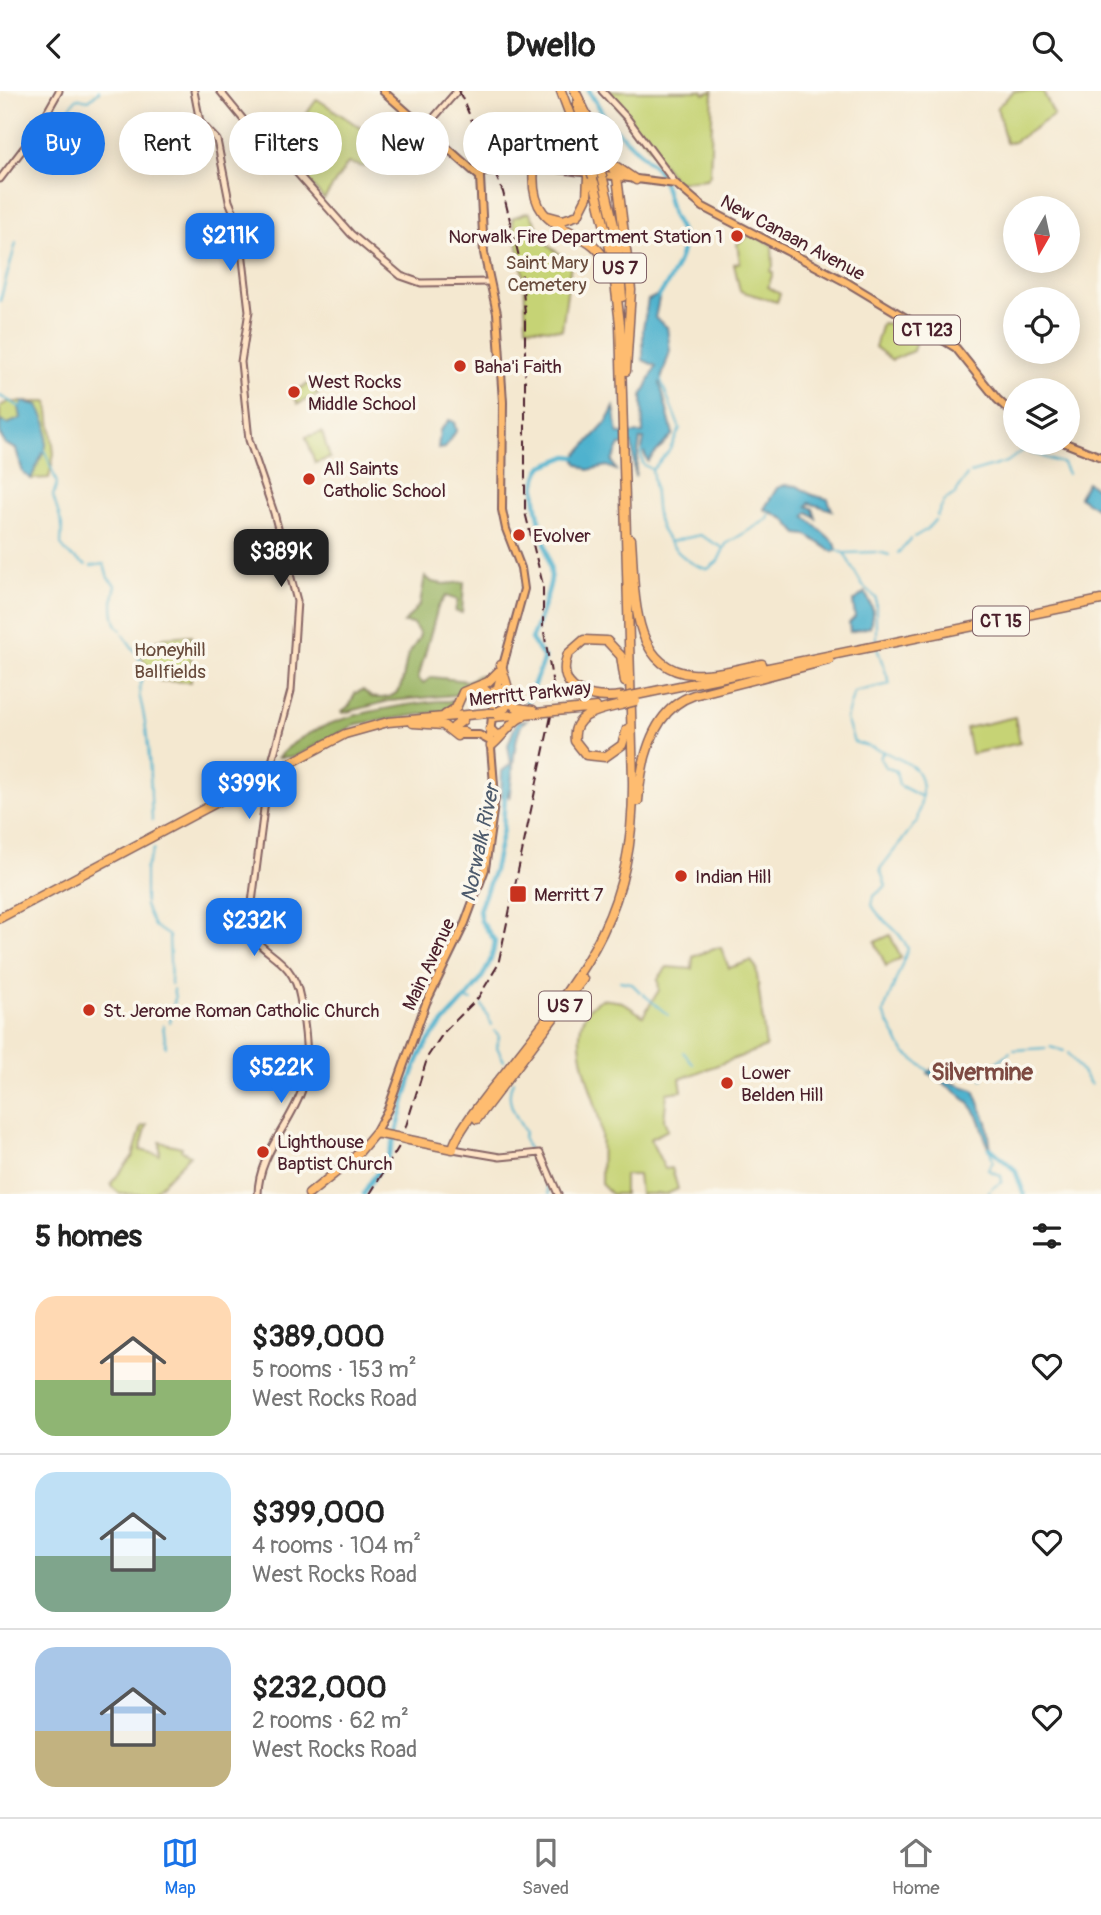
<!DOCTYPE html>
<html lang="en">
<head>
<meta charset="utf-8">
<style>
	:root { --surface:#fff; --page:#f6f6f6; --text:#222; --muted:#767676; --line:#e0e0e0; --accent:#1a73e8 }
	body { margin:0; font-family:Pangolin,sans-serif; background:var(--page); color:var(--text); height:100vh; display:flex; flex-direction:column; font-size:26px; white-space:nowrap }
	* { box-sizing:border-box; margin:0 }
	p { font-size:23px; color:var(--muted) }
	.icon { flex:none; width:38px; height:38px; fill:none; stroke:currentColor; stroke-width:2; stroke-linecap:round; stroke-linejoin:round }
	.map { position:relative; height:1103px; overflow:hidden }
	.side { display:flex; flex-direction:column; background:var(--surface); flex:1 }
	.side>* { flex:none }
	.banner { position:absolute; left:21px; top:21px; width:700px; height:63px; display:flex; gap:14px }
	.needle { width:46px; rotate:189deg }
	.controls { position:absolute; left:1003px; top:105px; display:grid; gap:14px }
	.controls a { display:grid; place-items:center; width:77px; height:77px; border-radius:50%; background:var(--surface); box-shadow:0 4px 18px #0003; font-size:35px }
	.price { position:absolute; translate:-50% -60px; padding:0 16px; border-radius:14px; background:var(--accent); color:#fff; font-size:23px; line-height:46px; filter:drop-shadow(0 2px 4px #0008) }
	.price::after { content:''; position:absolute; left:50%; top:42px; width:21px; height:16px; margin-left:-10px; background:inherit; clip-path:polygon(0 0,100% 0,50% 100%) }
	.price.selected { background:#222; color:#fff }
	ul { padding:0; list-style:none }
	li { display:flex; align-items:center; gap:21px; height:175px; padding:0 35px }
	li+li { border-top:2px solid var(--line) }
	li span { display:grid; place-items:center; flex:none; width:196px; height:140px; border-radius:21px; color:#555 }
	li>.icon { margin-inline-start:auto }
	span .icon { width:84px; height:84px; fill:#fffc; stroke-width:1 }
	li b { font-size:30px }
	h2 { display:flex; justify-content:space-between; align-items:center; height:84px; padding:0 35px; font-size:30px }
	.pill { padding:0 24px; border-radius:32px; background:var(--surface); box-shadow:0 4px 18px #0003; font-size:24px; line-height:63px }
	.pill.selected { background:var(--accent); color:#fff }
	header { display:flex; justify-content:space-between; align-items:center; height:91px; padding:0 35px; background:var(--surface); font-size:32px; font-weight:700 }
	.menu { display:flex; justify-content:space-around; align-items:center; height:98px; border-top:2px solid var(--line); background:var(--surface); font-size:19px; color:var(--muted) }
	.menu a { display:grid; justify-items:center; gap:4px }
	.menu .selected { color:var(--accent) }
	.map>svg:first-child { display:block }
	.green { fill:#c6d374; stroke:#887950; stroke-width:2 }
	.forest { fill:#9cb566; stroke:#736a48; stroke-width:2 }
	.water { fill:#4fb2ce; stroke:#4c687c; stroke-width:2 }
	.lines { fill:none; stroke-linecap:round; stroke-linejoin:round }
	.stream { stroke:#4fb2ce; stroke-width:2 }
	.river { stroke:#4fb2ce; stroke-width:4.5 }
	.secondary-casing { stroke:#866565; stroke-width:9 }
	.primary-casing { stroke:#866565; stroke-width:10 }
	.highway-casing { stroke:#866565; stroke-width:11 }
	.secondary { stroke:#ffe4c6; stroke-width:5 }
	.primary { stroke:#febc70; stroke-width:6 }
	.highway { stroke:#febc70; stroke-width:8 }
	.rail { stroke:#4a1f2b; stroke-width:2; stroke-dasharray:10 5; stroke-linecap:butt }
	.secondary-bridge-casing { stroke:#866565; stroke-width:9; stroke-linecap:butt }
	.highway-bridge-casing { stroke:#866565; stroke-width:11; stroke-linecap:butt }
	.secondary-bridge { stroke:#ffe4c6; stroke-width:5 }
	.highway-bridge { stroke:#febc70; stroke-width:8 }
	.poi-dot { fill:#c8321e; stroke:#fbf7ec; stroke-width:2.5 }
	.labels { text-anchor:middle; stroke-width:7; stroke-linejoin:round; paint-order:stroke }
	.shield { fill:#fbf7ec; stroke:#7f6065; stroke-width:2 }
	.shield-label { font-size:18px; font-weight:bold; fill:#4a1f2b }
	.poi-label { font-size:19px; fill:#4a1f2b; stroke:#fbf7ec; text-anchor:start }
	.street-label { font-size:19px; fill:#4a1f2b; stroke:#fbf7ec }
	.park-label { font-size:19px; fill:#694c3d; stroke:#fbf7ec }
	.water-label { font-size:21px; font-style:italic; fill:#4c5a6c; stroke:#fbf7ec }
	.quarter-label { font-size:23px; font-weight:bold; fill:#7d4a42; stroke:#fbf7ec }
</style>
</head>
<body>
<header><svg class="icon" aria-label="back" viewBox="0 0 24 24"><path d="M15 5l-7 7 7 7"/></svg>Dwello<svg class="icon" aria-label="search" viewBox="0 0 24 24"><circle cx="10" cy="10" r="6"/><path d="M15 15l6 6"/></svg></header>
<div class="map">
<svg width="1101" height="1103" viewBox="0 0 1101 1103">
	<rect width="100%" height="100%" fill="#fbf7ec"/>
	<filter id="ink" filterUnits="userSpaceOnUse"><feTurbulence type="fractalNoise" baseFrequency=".0143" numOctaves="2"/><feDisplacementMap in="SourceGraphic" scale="14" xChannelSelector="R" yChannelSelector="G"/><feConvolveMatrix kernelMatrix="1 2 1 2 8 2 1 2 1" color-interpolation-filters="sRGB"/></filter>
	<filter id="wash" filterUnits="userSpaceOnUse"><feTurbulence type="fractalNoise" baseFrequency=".00686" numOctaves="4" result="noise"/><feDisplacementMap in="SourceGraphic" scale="28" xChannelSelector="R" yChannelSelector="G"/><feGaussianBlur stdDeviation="1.57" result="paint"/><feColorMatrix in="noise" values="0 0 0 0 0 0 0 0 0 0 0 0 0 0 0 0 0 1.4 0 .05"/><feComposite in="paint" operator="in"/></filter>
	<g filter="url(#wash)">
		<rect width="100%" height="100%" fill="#f4e8d0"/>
		<!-- green -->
		<path class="green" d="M605 0H702L704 3 713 0 710 84 706 88 677 91Z
			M1014 0H1043L1054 24 1014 51 1006 52 997 16Z
			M317 8 376 47 365 76 348 72 324 108 280 59Z
			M529 121 549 155 571 172 562 239 526 236 524 185 512 127Z
			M752 143 772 154 773 176 770 180 773 182 768 196 780 203 777 211 740 200 734 173 740 171 737 153Z
			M902 225 920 237 913 260 892 269 875 256 882 232 892 233Z
			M312 291 318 304 298 313 292 301Z
			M8 311H48L54 363 49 387 32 388 17 358 11 356 3 343 0 344V315Z
			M322 341 330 367 315 372 306 346Z
			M191 544V591L160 590 144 570 140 560 164 546Z
			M1015 626 1020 652 971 663 966 637Z
			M890 844 901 867 886 875 875 851Z
			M714 857H721L729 877 751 870 756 876 766 956 680 988 682 1000 667 1002 664 1029 668 1039 650 1048 665 1078 672 1077 678 1098 667 1103H640L638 1084H624V1103H611L601 1093C601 1074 603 1052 600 1033 595 999 556 930 602 908L622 911 643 925 659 899 658 888 667 876 692 878 693 866Z
			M147 1034 140 1059 160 1064V1051L182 1056 181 1059 190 1064 152 1103H120L111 1095 112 1091 133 1065 142 1035Z"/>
		<!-- forest -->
		<path class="forest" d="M425 485 432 491 444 493 464 491 462 522 455 520 458 509 446 505 438 516 418 588 423 592 432 586 468 590 479 584 490 586 454 604 389 610 343 622 342 620 350 614 355 602 363 599 371 606C405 612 402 589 407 567 410 558 418 553 420 543L413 533 404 532 420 513Z
			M438 610H452L454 614 444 620 357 633 294 666H278C315 626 386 616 438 610Z"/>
		<!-- water -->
		<path class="water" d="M660 203 655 227 667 236 670 260 660 292 673 343 648 370 642 358 644 348H640L635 386 632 353 620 354 612 370 616 379 607 375 588 379 577 372 575 366 606 332 614 316 618 343 643 342 642 305 656 275 643 269V237L648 209Z
			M23 311 38 314 47 333 46 355 31 388 23 382 16 358 5 353 0 343V330L8 333 21 327 19 317Z
			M449 329 454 331 456 340 445 357 438 358 440 339Z
			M1087 391 1101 400V420L1079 406Z
			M785 394 797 395 812 404 828 408 832 419 809 412 807 415 813 418 816 427 808 421 805 425 835 452 837 459 833 461 807 444 798 443 785 428 764 418 777 397Z
			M865 501 873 519 870 536 850 541 849 532 855 526 853 511Z
			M526 629C512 639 514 685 509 707L507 700 504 706 501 705 502 680 511 673 508 654 517 630Z
			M932 978 946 990 974 999 987 1031 991 1058C983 1050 984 1037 979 1027 967 1004 949 997 928 982Z"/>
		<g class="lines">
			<!-- stream -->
			<path class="stream" d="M68 19 77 7 89 9 99 0
				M66 22V33
				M58 30 66 21
				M0 210 16 152
				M660 287 680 338 669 360 652 379C659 417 649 431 679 462 688 470 696 476 708 478L718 470 726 453 768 428 769 423
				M0 305 20 316
				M44 358 57 392 53 405 62 434 61 454 69 464 86 474
				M644 358 641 362 643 373 651 378
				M970 382 1007 371 1023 359C1039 363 1050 370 1063 372L1068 383
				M937 425 945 409 955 403 967 384
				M914 446 926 439 935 429
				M669 451 700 444 723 457
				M837 459 844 462 863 495 876 507V552
				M879 461 889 464
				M845 462 876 461
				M898 462 911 448
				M91 475 104 473 108 487 116 495C112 506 111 532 121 539
				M123 543C128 552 140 564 142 575 145 584 137 597 140 607 150 646 150 688 152 729
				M877 557 890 593 854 601 846 628 854 651 883 660 880 667 885 676 896 680 899 694 922 706 917 730 880 778 886 795 874 805 872 814C882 833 897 834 908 858L883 922 904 961 929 980
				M883 660C908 674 923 672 922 705
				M154 758 145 779V815L154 835 169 845 171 893
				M620 890 631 892 640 901
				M643 903 668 924
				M466 908 472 910
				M482 914 492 934
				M170 931 175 907 173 898
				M163 934 166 956
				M495 940 499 945 497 956 504 970
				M1050 956 1064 960
				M1014 959 1046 957
				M683 961 693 973
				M1068 962 1091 994
				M990 976 1010 961
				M986 979 990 978
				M982 989 985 981
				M513 990C504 1008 515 1024 525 1041L523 1046 529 1060
				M989 1056 993 1070 988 1079 1001 1085 1002 1091 992 1097
				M531 1067 537 1079
				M538 1080 545 1089
				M546 1092 549 1103
				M988 1103 990 1100"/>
			<!-- river -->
			<path class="river" d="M589 0 608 31 657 78C665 91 667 106 671 120 673 129 681 136 682 145 686 164 669 192 658 206
				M526 614 544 567 531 548C536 538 551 496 551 486 551 455 522 399 543 375L568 365 581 367
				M990 1057 1015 1079 1024 1103
				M364 1103C370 1087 383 1078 389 1063 402 1032 405 995 420 965 439 924 490 900 495 850L481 830 479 819 494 779 503 738 505 700"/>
		</g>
	</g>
	<g filter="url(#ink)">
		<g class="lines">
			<!-- secondary casing -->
			<g class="secondary-casing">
				<path id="secondary" d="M194 0 200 31 217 49 229 110 239 134 249 220 241 271 249 349 274 422 297 510 291 600 269 682
					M220 0 265 55 289 73 351 143 401 185 421 192 490 191
					M602 0 627 27 676 93
					M425 37 457 0
					M0 88 36 41 59 0
					M453 1058 500 1066 540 1062 558 1103
					M258 1103C258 1064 290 1034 302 999 311 973 305 934 300 907 292 862 256 865 249 835L267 694"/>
			</g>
			<!-- primary casing -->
			<g class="primary-casing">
				<path id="primary" d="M478 83 500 77H550L676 93 703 116 848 192 956 257 997 308 1015 325
					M1065 352 1101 366
					M459 644H479L490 650
					M375 1042 388 1018 426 912 465 832 485 778 495 706 490 644 494 607 524 498 521 477 506 438 502 419 503 311 497 222 484 162 480 86 383 0"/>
			</g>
			<!-- highway casing -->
			<g class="highway-casing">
				<path id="highway" d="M561 0 590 78
					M575 0 617 86 631 199 626 280
					M577 13 600 79
					M534 76C526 155 597 126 609 181
					M617 76 636 89
					M603 88 617 147 622 206
					M548 125 563 129 578 124 587 106 588 85
					M631 448C635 495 629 578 692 583 715 585 740 577 762 573
					M501 574 513 614 518 617 533 619
					M476 598 485 599 494 607
					M495 599 505 596 509 610 505 617 495 622
					M636 604 1101 509
					M621 605C594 609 553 601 568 563L584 549 607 550 621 565 625 591
					M621 614C600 619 571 623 575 650L586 664 605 666 622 654 627 638
					M445 624 456 617 463 601 488 591 499 580
					M494 626 596 616
					M463 629 454 636 457 641H464
					M413 632 443 634 457 645
					M490 638 496 644 503 643
					M491 655C502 647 510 631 522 626
					M638 710C641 671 652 618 694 604L829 569
					M0 827 345 643 388 631 489 622
					M477 1028 583 888
					M409 1049 453 1058
					M453 1058C455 1042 492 997 504 983 582 883 634 826 633 691L620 233 612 166 593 86
					M309 1103 355 1066 375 1042 396 1046"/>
			</g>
			<!-- secondary -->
			<use href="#secondary" class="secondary"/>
			<!-- primary -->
			<use href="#primary" class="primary"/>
			<!-- highway -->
			<use href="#highway" class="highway"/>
			<!-- rail -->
			<path class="rail" d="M459 0 503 101 521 174 525 223V421L543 494V535L553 594 552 614
				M370 1103 400 1054 428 965 444 941 478 907 498 874 551 625"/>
			<!-- secondary-bridge casing -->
			<g class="secondary-bridge-casing">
				<path id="secondary-bridge" d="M267 694 269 682"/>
			</g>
			<!-- highway-bridge casing -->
			<g class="highway-bridge-casing">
				<path id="highway-bridge" d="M590 78 593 86
					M600 79 603 88
					M621 607 636 604
					M621 614 636 610
					M489 622H495
					M396 1046 409 1049"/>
			</g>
			<!-- secondary-bridge -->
			<use href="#secondary-bridge" class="secondary-bridge"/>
			<!-- highway-bridge -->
			<use href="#highway-bridge" class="highway-bridge"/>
		</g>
	</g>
	<!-- markers -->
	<g class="poi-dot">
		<circle cx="737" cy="145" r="7"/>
		<circle cx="460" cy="275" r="7"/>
		<circle cx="294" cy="301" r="7"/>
		<circle cx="309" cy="388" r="7"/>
		<circle cx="519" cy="444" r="7"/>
		<circle cx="681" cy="785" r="7"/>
		<rect x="509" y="794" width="18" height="18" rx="3.5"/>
		<circle cx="89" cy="919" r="7"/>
		<circle cx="727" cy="992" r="7"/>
		<circle cx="263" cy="1061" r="7"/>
	</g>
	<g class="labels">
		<!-- shield labels -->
		<g class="shield">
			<rect x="594" y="162.5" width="52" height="29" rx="5"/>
			<rect x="894" y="224.5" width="66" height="29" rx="5"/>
			<rect x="973" y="515.5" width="56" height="29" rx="5"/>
			<rect x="539" y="900.5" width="52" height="29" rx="5"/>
		</g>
		<g class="shield-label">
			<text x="620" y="183">US 7</text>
			<text x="927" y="245">CT 123</text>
			<text x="1001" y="536">CT 15</text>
			<text x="565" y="921">US 7</text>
		</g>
		<!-- poi labels -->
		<g class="poi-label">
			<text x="723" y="152" text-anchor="end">Norwalk Fire Department Station 1</text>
			<text x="474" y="282">Baha'i Faith</text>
			<text x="308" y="297">West Rocks<tspan x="308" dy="22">Middle School</tspan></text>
			<text x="323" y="384">All Saints<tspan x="323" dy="22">Catholic School</tspan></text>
			<text x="533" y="451">Evolver</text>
			<text x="695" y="792">Indian Hill</text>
			<text x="534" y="810">Merritt 7</text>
			<text x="103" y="926">St. Jerome Roman Catholic Church</text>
			<text x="741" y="988">Lower<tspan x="741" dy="22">Belden Hill</tspan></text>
			<text x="277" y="1057">Lighthouse<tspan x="277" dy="22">Baptist Church</tspan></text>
		</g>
		<!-- street labels -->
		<g class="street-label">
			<text transform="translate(793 146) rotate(28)" y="7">New Canaan Avenue</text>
			<text transform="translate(530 602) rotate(-6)" y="7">Merritt Parkway</text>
			<text transform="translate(428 873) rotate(-65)" y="7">Main Avenue</text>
		</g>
		<!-- park labels -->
		<g class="park-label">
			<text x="547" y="178">Saint Mary<tspan x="547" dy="22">Cemetery</tspan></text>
			<text x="170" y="565">Honeyhill<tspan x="170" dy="22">Ballfields</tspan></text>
		</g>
		<!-- water labels -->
		<g class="water-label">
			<text transform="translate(480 752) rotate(-78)" y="7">Norwalk River</text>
		</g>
		<!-- quarter labels -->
		<g class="quarter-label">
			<text x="982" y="989">Silvermine</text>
		</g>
	</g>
</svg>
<div class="controls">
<a><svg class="needle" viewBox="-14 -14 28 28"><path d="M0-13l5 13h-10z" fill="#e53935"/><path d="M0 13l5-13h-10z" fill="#767676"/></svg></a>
<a><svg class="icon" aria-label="locate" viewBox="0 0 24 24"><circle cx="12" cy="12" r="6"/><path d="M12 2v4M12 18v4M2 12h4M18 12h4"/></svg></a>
<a><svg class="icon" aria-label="layers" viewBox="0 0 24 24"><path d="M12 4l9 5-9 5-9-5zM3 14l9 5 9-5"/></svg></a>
</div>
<b class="price" style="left:230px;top:182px">$211K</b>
<b class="price selected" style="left:281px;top:498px">$389K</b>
<b class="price" style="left:249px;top:730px">$399K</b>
<b class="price" style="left:254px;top:867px">$232K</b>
<b class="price" style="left:281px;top:1014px">$522K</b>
<div class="banner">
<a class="pill selected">Buy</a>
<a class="pill">Rent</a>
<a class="pill">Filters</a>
<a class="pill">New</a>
<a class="pill">Apartment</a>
</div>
</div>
<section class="side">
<h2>5 homes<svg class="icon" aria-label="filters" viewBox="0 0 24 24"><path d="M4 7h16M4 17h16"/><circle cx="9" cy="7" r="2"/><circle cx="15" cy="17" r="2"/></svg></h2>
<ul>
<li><span style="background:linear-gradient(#ffd9b3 60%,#8fb573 0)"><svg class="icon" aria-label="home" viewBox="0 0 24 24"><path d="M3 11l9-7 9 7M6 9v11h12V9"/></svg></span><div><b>$389,000</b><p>5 rooms · 153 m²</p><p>West Rocks Road</p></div><svg class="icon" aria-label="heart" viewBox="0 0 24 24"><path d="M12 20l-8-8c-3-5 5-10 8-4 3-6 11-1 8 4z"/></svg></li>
<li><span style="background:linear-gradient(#bfe0f5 60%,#7fa58c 0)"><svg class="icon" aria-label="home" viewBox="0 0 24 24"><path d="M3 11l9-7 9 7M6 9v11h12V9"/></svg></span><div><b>$399,000</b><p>4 rooms · 104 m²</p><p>West Rocks Road</p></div><svg class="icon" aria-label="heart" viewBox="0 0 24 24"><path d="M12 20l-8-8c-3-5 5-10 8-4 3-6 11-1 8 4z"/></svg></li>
<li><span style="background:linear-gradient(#a9c7e8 60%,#c2b280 0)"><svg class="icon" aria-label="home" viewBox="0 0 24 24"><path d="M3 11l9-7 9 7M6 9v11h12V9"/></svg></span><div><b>$232,000</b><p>2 rooms · 62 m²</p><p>West Rocks Road</p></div><svg class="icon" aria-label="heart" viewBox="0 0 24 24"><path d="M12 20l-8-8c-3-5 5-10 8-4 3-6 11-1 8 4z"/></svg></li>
</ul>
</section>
<nav class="menu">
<a class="selected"><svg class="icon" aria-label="map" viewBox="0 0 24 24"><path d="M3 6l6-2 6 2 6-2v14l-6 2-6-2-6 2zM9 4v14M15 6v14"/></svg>Map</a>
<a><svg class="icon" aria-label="saved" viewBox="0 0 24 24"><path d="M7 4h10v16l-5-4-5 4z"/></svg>Saved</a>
<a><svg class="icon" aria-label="home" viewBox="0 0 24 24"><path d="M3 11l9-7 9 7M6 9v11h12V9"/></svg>Home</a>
</nav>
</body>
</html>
